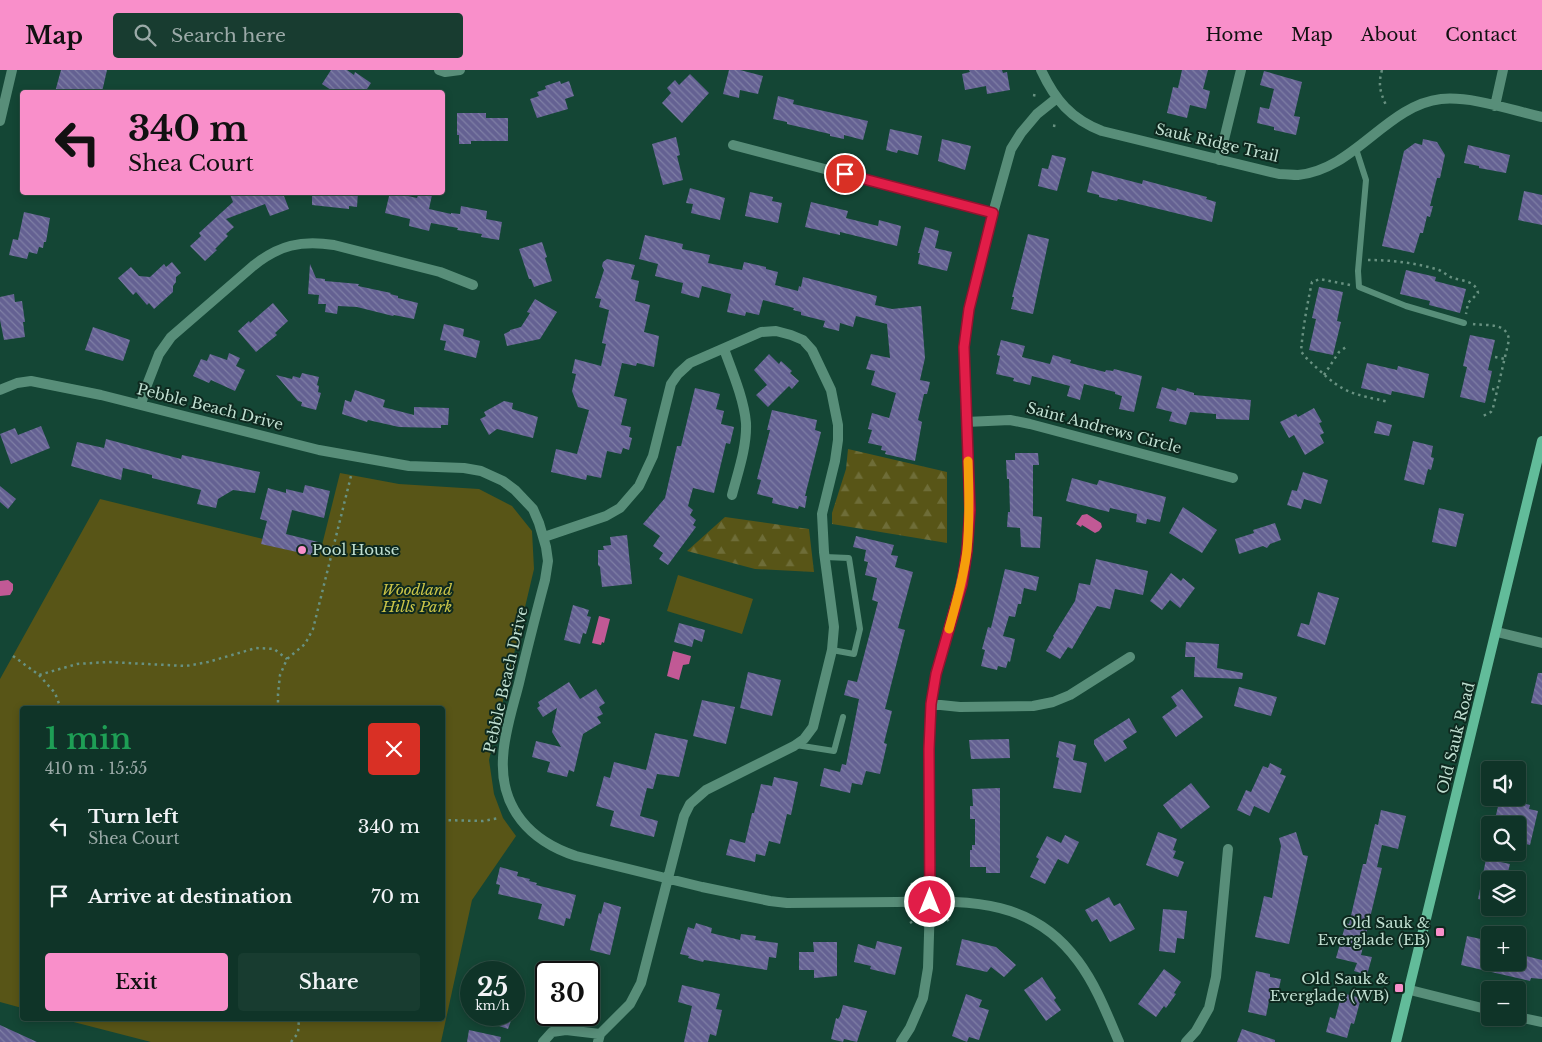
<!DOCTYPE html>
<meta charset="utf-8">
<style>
body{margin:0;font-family:"Libre Baskerville",serif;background:#183c30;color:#f1f3f6;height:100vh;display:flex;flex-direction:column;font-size:19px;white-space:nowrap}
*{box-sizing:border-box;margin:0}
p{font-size:16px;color:#9baaa8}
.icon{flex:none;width:28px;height:28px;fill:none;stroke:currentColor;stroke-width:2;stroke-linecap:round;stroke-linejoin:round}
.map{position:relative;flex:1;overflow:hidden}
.panel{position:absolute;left:20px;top:636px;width:425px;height:315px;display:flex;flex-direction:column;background:#0f3428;border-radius:5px;box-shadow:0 2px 8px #0003,0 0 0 1px #2f4f45}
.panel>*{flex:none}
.hud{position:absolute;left:20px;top:20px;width:425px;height:105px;border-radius:5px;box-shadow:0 2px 8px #0003,0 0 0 1px #2f4f45;background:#f98fca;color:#111;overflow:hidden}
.buttons{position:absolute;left:1481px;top:691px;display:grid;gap:10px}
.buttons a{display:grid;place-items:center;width:45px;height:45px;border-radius:5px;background:#0f3428;box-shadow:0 2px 8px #0003,0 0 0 1px #2f4f45;font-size:25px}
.speed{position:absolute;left:460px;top:891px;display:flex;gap:10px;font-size:25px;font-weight:700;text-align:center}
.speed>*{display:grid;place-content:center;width:65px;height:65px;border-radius:50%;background:#0f3428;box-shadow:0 2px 8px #0003,0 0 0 1px #2f4f45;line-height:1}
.speed small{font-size:12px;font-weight:400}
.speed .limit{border:2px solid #111;border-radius:8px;background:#fff;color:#111}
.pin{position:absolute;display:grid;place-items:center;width:42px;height:42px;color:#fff;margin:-21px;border:2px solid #fff;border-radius:50%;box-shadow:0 1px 5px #0007}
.me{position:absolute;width:55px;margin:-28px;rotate:0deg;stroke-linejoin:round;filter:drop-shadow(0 0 4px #0008)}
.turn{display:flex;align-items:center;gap:18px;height:105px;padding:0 25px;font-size:22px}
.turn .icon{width:65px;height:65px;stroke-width:2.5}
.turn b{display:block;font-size:35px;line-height:42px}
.round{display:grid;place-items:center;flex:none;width:52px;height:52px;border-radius:5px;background:#183c30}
.overview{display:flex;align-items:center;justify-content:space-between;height:85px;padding:0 25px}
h1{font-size:30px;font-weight:600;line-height:38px;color:#1e9e55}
.cta{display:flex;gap:10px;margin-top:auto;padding:10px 25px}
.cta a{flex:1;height:58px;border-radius:5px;background:#f98fca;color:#111;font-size:20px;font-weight:600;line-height:58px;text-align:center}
.cta a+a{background:#183c30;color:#f1f3f6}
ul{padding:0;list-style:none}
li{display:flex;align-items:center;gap:15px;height:70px;padding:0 25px}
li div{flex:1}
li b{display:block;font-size:19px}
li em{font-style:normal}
header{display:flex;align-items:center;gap:30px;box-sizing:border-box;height:70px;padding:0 25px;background:#f98fca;color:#111}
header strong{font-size:24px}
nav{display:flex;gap:28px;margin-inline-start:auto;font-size:18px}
.search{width:350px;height:45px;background:#183c30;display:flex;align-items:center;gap:12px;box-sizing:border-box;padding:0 18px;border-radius:5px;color:#9baaa8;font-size:19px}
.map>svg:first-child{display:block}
.forest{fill:url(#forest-firs)}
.park{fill:#585517}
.water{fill:#c15995}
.building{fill:url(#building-back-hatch)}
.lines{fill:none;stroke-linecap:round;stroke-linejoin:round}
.path{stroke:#689181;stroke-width:2.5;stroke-dasharray:2.5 4;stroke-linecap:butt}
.lane{stroke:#588e79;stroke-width:6}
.street{stroke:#588e79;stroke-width:10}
.secondary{stroke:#62bc9a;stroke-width:10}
.route-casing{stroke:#92132f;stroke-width:12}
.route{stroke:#e11d48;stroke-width:9}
.slow{stroke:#f59e0b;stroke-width:9}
.poi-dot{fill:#f98fca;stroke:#0e291f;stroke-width:2}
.labels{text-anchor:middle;stroke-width:4;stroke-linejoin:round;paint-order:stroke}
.street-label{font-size:15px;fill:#c0dfd1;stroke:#0e291f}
.poi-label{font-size:15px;fill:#c0dfd1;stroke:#0e291f;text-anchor:end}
.park-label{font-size:15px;font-style:italic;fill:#cac448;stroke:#0e291f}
</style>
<header>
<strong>Map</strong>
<div class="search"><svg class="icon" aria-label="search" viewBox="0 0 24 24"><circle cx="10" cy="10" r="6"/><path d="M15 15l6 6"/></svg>Search here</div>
<nav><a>Home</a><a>Map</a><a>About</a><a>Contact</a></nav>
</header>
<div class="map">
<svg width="1542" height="972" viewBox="0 0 1542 972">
<defs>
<pattern id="forest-firs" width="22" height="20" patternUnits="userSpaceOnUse" patternTransform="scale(1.25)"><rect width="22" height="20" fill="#585517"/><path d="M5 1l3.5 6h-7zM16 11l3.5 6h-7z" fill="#6e6d38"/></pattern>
<pattern id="building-back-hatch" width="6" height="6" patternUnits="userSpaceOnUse" patternTransform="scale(1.25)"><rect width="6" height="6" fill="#646192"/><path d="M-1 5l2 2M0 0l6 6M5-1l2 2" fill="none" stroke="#7f7fa5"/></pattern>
</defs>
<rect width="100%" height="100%" fill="#144635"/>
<!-- forest -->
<path class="forest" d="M848 379 947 402V473L832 454V443L846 399Z
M725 447 809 459 814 502 755 499 687 481Z"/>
<!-- park -->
<path class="park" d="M340 403 399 414 479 419 512 436 532 461 534 499 489 690 494 724 503 748 516 766 472 830 441 972H151L62 949H442V639H22V938L0 932V609L100 429 320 483Z
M678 505 753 529 742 564 667 541Z"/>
<!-- water -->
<path class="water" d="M1087 444 1101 453 1102 457 1099 461 1095 463 1082 455 1081 457 1076 454 1082 445Z
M8 510 13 514V520L10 525 0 526V511Z
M599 546 610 549 604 573 602 572 601 575 592 573Z
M673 581 691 586 689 594 683 595 679 610 667 606Z"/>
<!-- building -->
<path class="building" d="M61 0H107L102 22H55Z
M331 0H347L354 5 355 2 371 13 365 22H334L322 14Z
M729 0H740L763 6 758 24 740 20 739 28 723 24Z
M969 0H1002L1003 3 1007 2 1010 20 987 24 986 16 965 20 962 4 970 2Z
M1182 0H1208L1203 19 1210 21 1206 39 1190 35 1187 48 1167 43 1173 17 1178 18Z
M1264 1 1302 12 1294 46 1300 47 1296 65 1274 60V57L1257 53 1260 37 1269 39 1274 19 1260 15Z
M690 4 709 23 682 53 662 33 671 23 667 18 675 10 679 15Z
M560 11 561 14 569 11 574 26 565 29 568 39 537 48 530 29 539 26 537 22 546 19 545 16Z
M778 26 794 30 793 34 868 51 863 70 844 65V69L830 66V64L787 54V52L773 49Z
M457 43H486V48H508V71H471V74H459V65H457Z
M890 59 922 66 918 85 898 80 897 83 886 80Z
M676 67 680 85 677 86 683 110 663 115 652 74Z
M942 69 971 76 965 100 938 91Z
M1423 69 1437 72 1445 85 1440 108H1437L1430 136H1433L1430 147 1427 146 1423 163H1420L1414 183 1382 176 1404 81 1415 73 1422 75Z
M1468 75 1510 85 1506 103 1479 98V96L1464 93Z
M1052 85 1066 88 1057 121 1038 116 1042 98 1048 99Z
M1092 101 1142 114 1143 110 1207 127 1206 129 1216 132 1212 152 1118 129 1117 131 1099 127V125L1087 122Z
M690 118 725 128 720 150 691 143 693 134 686 133Z
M1524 121 1542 125V155L1518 150Z
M229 122 292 123 284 126 289 139 270 146 265 134 226 149 234 157 226 164 228 166 215 179 217 180 205 191 190 176 201 166 199 163 233 132Z
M312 122H358L357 137 349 136V139L312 135Z
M390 122 417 128 419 122 432 125 429 139 451 144V143L460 144 461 136 487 141 486 149 502 152 499 170 481 167 482 164 457 160 458 158 431 153 429 161 409 156 410 149 385 143Z
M750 122 773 127 772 131 782 133 778 153 745 146Z
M811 132 848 141 846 148 878 156 879 150 901 156 897 176 840 162V165L805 157Z
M24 142 50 148 46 172H44L43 178 39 177 37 184 29 182 27 189 9 185 13 169 18 170Z
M925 157 939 161 935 178 952 182 947 201 918 194 920 183H918Z
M1028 164 1049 169 1033 244 1011 239 1014 227H1012Z
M645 165 683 174 682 179 710 185 708 193 742 200 744 192 766 197V199L778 202 775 215 798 221 799 216 801 217 803 207 877 226 875 235 892 239 921 236 925 288 920 310 930 312 927 324H924L918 350 922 352 915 391 885 384 886 381 881 380 882 376 868 373 872 360 868 359 872 343 889 348 896 323 871 315 875 301 866 299 871 284 890 288 887 254 856 246 853 257 840 253 839 261 823 257 825 251 801 245V242L793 240 794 238 763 230 759 245 746 242 745 246 727 242 731 224 702 216 699 228 681 223 683 213 655 206 658 194 639 189Z
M542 172 547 187 545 188 552 211 534 217 531 209H529L519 179Z
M607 189 635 195 631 209 639 211 635 231 650 235 644 262 659 266 654 297 637 293 636 296 622 293 614 326 627 329 621 355 631 357 629 367 632 368 629 380 623 378 621 384 607 381 601 408 587 405 586 410 551 402 556 379 577 384 589 340 578 337 572 321 576 304 572 303 575 289 601 296 606 274 602 273 609 240 599 237 601 229 595 228 604 200 602 196 603 192Z
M172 192 181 203 176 207V212L173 216V222L154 239 149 233 147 235 136 222 133 225 118 208 131 197 139 206 150 207 164 194 166 197Z
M310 194 316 208 325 209V211L359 214 358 216 391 223 390 224 398 226V228L418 233 414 249 394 245 393 246 357 237 338 236 337 244 325 242 326 234H318L319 225 308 224Z
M1406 200 1436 207 1435 211 1466 219 1460 243 1429 235 1430 231 1400 224Z
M1319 217 1343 222 1337 251 1341 252 1333 285 1309 280 1316 249 1312 248Z
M14 224 15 232 22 231 25 252H23L25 267 4 270 0 250V227Z
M535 229 557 242 540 269 507 276 504 264 510 261V260L521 257 530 243 527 242Z
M273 233 288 251 275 263 277 265 256 282 238 261 249 251 250 253Z
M444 254 464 259 463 266 480 271 476 288 444 280 446 271 440 270Z
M93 257 130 270 123 291 85 280Z
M1470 265 1495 270 1488 300 1492 301 1485 333 1460 327 1467 297 1463 296Z
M1001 270 1025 276 1022 287 1050 294 1053 285 1071 290 1070 293 1105 302 1106 300 1113 301 1114 299 1142 306 1134 342 1119 339 1122 326 1115 324V322L1084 314 1080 330 1067 326 1070 316 1032 306 1030 315 1013 311 1014 308 996 304 1000 286 997 285Z
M229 283 240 288 236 296 245 300 235 321 211 310 209 313 193 306 201 289 207 291 210 284 227 290Z
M769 284 779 294 781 291 792 301 790 303 799 311 792 319 789 316 768 337 756 325 767 315 754 300Z
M1367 293 1397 300 1398 296 1429 304 1424 328 1392 321 1391 325 1361 318Z
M302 303 319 307 317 315 319 316 318 322 321 323 316 340 301 336 302 332 298 331 276 305 292 309 293 306 300 308Z
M1162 317 1176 321 1177 318 1194 323V325L1251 330 1249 350 1216 349V344L1190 342 1186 355 1169 351 1172 342 1156 338Z
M695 318 720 324 716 339 724 341 721 354 734 357 730 374 726 373 714 423 693 418 688 436 693 440 690 445 696 450 693 455 696 457 668 495 659 489 663 483 653 476 660 466 643 454 665 428 677 376H681Z
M355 320 385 330 383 337 414 345V337L449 338 448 355H441V358L399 357 368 350 367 352 342 344 345 330 351 332Z
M504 331 513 333 512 339 538 347 533 368 497 359 489 365 480 349 486 346 484 342Z
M1314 338 1322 352 1319 353 1324 363 1320 365 1324 373 1305 385 1294 365 1289 368 1280 352 1296 344 1298 347Z
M772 340 817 350 815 360 821 362 805 426H807L805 438 799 436 798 439 772 433 773 428 757 424 761 410 757 409 770 360H767Z
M1377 351 1392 355 1389 366 1374 363Z
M41 356 50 378 11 394 0 364 15 358 18 365Z
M106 369 181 389 182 385 260 402 255 423 233 420 218 429 216 438 197 434 201 420 152 408V405L123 398 121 410 71 396 77 372 104 378Z
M1413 371 1433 376 1431 387 1434 388 1431 400 1428 399 1424 415 1404 410Z
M1015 383H1038L1039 395H1033V446L1042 447 1040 478 1021 477 1020 458 1007 457 1008 442H1010L1009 409H1007L1006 390H1015Z
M1303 402 1328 410 1321 434 1304 429 1301 439 1287 435 1292 420 1297 421Z
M1072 408 1097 415 1099 410 1166 427 1160 452 1147 449 1146 454 1136 452 1137 444 1110 438 1109 442 1066 431Z
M305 415 330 421 324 448 292 440 286 464 318 472 315 486 261 474 267 451 260 449 268 418 286 423V419L303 423Z
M0 416 16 429 8 439 0 432Z
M1183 437 1217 460 1202 483 1169 463Z
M1439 438 1464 444 1456 477 1432 472Z
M1275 453 1281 470 1270 474 1267 478 1263 476 1239 484 1235 469 1254 463 1253 460Z
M627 465 632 514 602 517 600 497 598 495V480H604L603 476 611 475 610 467Z
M856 466 894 475 891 485 898 486 895 497 913 502 898 558 905 560 885 639 892 641 884 673 887 674 880 704 866 701 862 715 852 713 850 723 820 716 824 698 840 702 842 694 846 695 859 629 844 625 848 610 857 612 878 532 872 530 877 508 865 505 868 492 864 491 866 480 853 477Z
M1096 489 1148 501 1143 525 1115 519 1110 539 1097 536 1072 579 1068 577 1060 589 1046 581 1054 567 1053 566 1075 531 1079 513 1090 515Z
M1005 499 1039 507 1036 521 1024 518 1021 534H1018L1015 547 1009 546 1003 566 1015 569 1010 592 1008 591 1006 598 998 596 997 600 981 596 985 580 982 579 988 557 991 558Z
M1171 503 1181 511 1183 508 1195 518 1180 538 1170 530 1162 540 1150 531Z
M1318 522 1339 528 1325 575 1297 566 1301 553 1309 555Z
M573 535 589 540 587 546 591 547 586 564 583 563 580 574 564 570Z
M679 553 705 560 702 572 694 569 692 577 674 572Z
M1186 572 1219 574 1217 598 1243 603 1242 609 1194 607 1195 587H1185Z
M748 602 781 610 772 646 740 638Z
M1538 603H1542V635L1531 633Z
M569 612 580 629 596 619 605 633 599 637 603 644 597 647 601 653 583 664 574 702 569 700 567 707 547 702 550 692 532 687 536 671 561 677 552 662 557 638 543 647 537 638 540 636 538 632Z
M1239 617 1277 627 1271 646 1234 636Z
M1182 619 1203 647 1176 667 1162 647 1177 636 1171 627Z
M702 630 735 637 726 674 693 666Z
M1129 648 1137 662 1123 671 1127 678 1105 692 1094 674V670Z
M655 663 688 670 679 707 657 704 653 719 647 718 640 746 658 751 654 767 610 756 614 741 596 736 604 706 610 708 614 692 646 700Z
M1009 669 1010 688 971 689 969 670Z
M1059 671 1076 675 1073 690 1087 693 1081 723 1053 718 1059 688 1056 687Z
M1270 693 1282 699 1280 704 1286 706 1269 743 1254 736 1250 746 1237 740 1246 720 1251 722 1263 696 1268 698Z
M774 707 798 712 791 745 787 744 780 774 769 771 765 786 756 784 755 792 726 785 730 769 745 773 752 743H754L761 714 772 716Z
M1191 713 1210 737 1181 759 1163 735Z
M1000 718V803H986V797H970V780H972V775H975V749H970V736H973L972 719Z
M1500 728 1530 735 1529 739 1538 741 1530 775 1518 772V755H1506L1508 748 1496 745Z
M1381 740 1406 746 1398 779 1382 775 1377 797 1382 798 1361 885 1372 887 1367 905 1354 901 1357 893 1336 888 1346 853 1349 854 1363 794H1366L1375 754 1378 755Z
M1158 762 1177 769 1173 780 1176 781 1173 788 1184 792 1178 807 1146 795Z
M1296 762 1303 785 1308 786 1289 874 1255 867 1264 826 1272 828 1281 776 1279 768Z
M1065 765 1079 772 1068 794 1058 789 1045 814 1030 807 1039 789 1036 787 1047 766 1061 773Z
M1486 789 1510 794 1506 810H1490V832L1478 829Z
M500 797 518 802 517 806 530 809 529 811 537 813 536 815 576 825 570 849 566 848 564 856 538 849 542 834 498 824 500 815 496 814Z
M1109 827 1114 836 1120 833 1135 859 1110 872 1097 849 1092 852 1085 840Z
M604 832 621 837 610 885 590 880 599 843 601 844Z
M1163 839 1187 841 1184 869 1177 868 1175 883 1159 881Z
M696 853 712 858 711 863 740 870 741 864 756 866 755 870 778 873 776 888 769 887 767 900 704 890 703 892 688 888 689 886 680 884 688 857 694 859Z
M1467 866 1490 871V892H1518V884L1542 890V909L1531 908 1530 911 1461 895Z
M962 869 996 877 1016 895 1004 907 991 897 987 902 956 895Z
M877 871 902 877 895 905 870 899 871 896 854 892 858 874 875 879Z
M813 872H837V906L814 908V900H799V882H814Z
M1164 899 1181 912 1174 923 1176 924 1166 938 1164 936 1156 947 1138 934Z
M1256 901 1270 904V907L1281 909 1276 932 1269 931 1266 946 1248 942Z
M1042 907 1056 928 1054 930 1061 940 1046 951 1024 920Z
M682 915 720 924 716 939 722 940 716 966 710 964 708 972H684L692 936 678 932Z
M1342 923 1361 928 1354 954 1351 953 1347 968 1326 962 1330 947 1335 949Z
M966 924 982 930 979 937 989 940 979 970 969 967 967 972 952 966Z
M843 935 867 941 857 972 844 969 843 972 831 969 836 948 838 949 840 946Z
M500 945H513L508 959 496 955Z
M0 955 37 972H0Z
M1242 959 1275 970V972H1237Z
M469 960 501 967 500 972H467Z"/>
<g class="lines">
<!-- path -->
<path class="path" d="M1382 0C1378 14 1380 22 1386 35
M1033 25 1039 26
M1054 57 1055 51
M1368 190C1392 190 1417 193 1439 200 1444 202 1447 206 1453 208 1462 211 1476 211 1478 223L1468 233 1466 244
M1350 215 1320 209 1312 212C1307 235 1303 258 1301 281 1305 288 1312 293 1318 299 1344 324 1354 324 1389 332
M1473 254C1487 256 1507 252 1509 270L1493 338 1491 342 1483 346
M1495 287 1505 289
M1324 305 1339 282 1346 277
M1492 319 1498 320
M13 586 39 605 77 594 108 592 186 596 208 592 256 578 274 579 287 589
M39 605 55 623 61 639
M278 639V624L280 605 287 589 305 574 313 559 351 406
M442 750 483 751 499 748
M911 813 914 817
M945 814 950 811
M947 849 950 853
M910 853 915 850
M291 972 298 963 299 949"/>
<!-- lane -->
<path class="lane" d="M1356 79 1366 110 1358 201 1359 217 1406 236 1464 253
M825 487 849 488 860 559 854 584 832 580
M796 675 834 681 843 647"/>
<!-- street -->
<path class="street" d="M439 0 445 2 460 0
M1041 0C1055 30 1071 49 1102 61L1279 104C1285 104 1292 105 1298 105 1354 100 1387 35 1441 29 1472 26 1511 40 1542 47
M1495 36 1503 0
M0 51 12 0
M733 75 993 143
M1219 90 1241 0
M724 279C732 301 744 329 746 353 747 377 738 402 732 425
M0 320 17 313 31 311 101 325 319 380 409 396 464 398 481 401 503 411 515 420 533 439 539 453 546 477 548 491 545 510C536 544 527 579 519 613 513 637 504 663 503 688 500 738 530 771 576 786L702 817 770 831 787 833C823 833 860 832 897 832 967 831 1031 827 1078 891 1096 915 1107 944 1119 972
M141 335 145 320 159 284 171 267 253 196C279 175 301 170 334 175L440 202 473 215
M966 352 1010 350 1030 354 1233 408
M544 467 606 446 620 438 639 416 653 386 671 314 678 304 690 293 761 262 776 261 791 265 803 270 812 280 831 320 838 355V370L835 391 822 444 824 482 834 557 832 580 813 657 804 669 794 676 706 720 690 734 684 746 641 913 630 934 600 964 598 972
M1497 562 1542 573
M931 634 960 637 1033 636 1053 632 1070 625 1130 587
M1410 920 1490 940
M1518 947 1542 952
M543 972 552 962 566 960 600 964
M901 972 910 958 923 928 928 898 930 832 929 679 931 634 936 604 961 514 967 481 970 440 964 277 969 239 993 143 1011 79 1021 63 1037 44 1057 28
M1186 972 1196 961 1209 938 1216 907 1228 779"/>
<!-- secondary -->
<path class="secondary" d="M1396 972 1542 371"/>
</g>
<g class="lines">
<!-- route casing -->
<g class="route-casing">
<path id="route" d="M845 104 993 143 969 239 964 277 970 440 967 481 962 514 936 604 931 634 929 679 930 832"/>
</g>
<!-- route -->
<use href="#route" class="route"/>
<!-- slow -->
<path class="slow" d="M949 559C956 533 964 507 967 480 970 450 969 421 968 391"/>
</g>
<!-- markers -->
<g class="poi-dot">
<circle cx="302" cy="480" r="5"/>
<rect x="1435" y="857" width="10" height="10" rx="2.5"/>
<rect x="1394" y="913" width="10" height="10" rx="2.5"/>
</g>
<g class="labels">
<!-- street labels -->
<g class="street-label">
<text transform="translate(1217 73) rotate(13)" y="5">Sauk Ridge Trail</text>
<text transform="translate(210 337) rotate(14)" y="5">Pebble Beach Drive</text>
<text transform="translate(1104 358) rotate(15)" y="5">Saint Andrews Circle</text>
<text transform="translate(506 610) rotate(-77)" y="5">Pebble Beach Drive</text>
<text transform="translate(1456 668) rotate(-76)" y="5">Old Sauk Road</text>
</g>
<!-- poi labels -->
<g class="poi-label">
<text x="312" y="485" text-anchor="start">Pool House</text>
<text x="1430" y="858">Old Sauk &amp;<tspan x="1430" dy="17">Everglade (EB)</tspan></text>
<text x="1389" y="914">Old Sauk &amp;<tspan x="1389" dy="17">Everglade (WB)</tspan></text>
</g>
<!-- park labels -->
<g class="park-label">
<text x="417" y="525">Woodland<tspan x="417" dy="17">Hills Park</tspan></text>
</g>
</g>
</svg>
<div class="buttons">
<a><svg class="icon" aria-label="sound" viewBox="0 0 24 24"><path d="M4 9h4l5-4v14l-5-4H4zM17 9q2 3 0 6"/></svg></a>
<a><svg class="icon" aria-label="search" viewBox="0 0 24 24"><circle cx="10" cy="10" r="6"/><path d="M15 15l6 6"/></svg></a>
<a><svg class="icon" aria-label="layers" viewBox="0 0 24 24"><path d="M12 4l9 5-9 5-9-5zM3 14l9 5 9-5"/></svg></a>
<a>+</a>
<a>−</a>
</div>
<div class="speed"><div>25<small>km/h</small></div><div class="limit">30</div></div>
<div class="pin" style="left:845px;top:104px;background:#d93025"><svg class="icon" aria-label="arrive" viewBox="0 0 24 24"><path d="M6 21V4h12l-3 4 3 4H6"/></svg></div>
<svg class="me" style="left:930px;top:832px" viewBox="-20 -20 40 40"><circle r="17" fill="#e11d48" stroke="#fff" stroke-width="3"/><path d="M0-11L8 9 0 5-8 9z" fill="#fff"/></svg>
<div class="hud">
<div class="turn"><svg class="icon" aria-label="left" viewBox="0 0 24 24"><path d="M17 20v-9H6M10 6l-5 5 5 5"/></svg><div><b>340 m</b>Shea Court</div></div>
</div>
<section class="panel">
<div class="overview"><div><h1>1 min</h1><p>410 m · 15:55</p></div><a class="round" style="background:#d93025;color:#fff"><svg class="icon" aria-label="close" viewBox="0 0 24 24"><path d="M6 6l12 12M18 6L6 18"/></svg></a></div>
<ul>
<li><svg class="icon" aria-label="left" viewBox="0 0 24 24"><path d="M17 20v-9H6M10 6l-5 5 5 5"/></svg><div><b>Turn left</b><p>Shea Court</p></div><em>340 m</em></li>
<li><svg class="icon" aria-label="arrive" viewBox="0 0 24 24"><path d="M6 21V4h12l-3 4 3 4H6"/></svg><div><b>Arrive at destination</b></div><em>70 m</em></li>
</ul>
<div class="cta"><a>Exit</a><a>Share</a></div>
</section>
</div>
